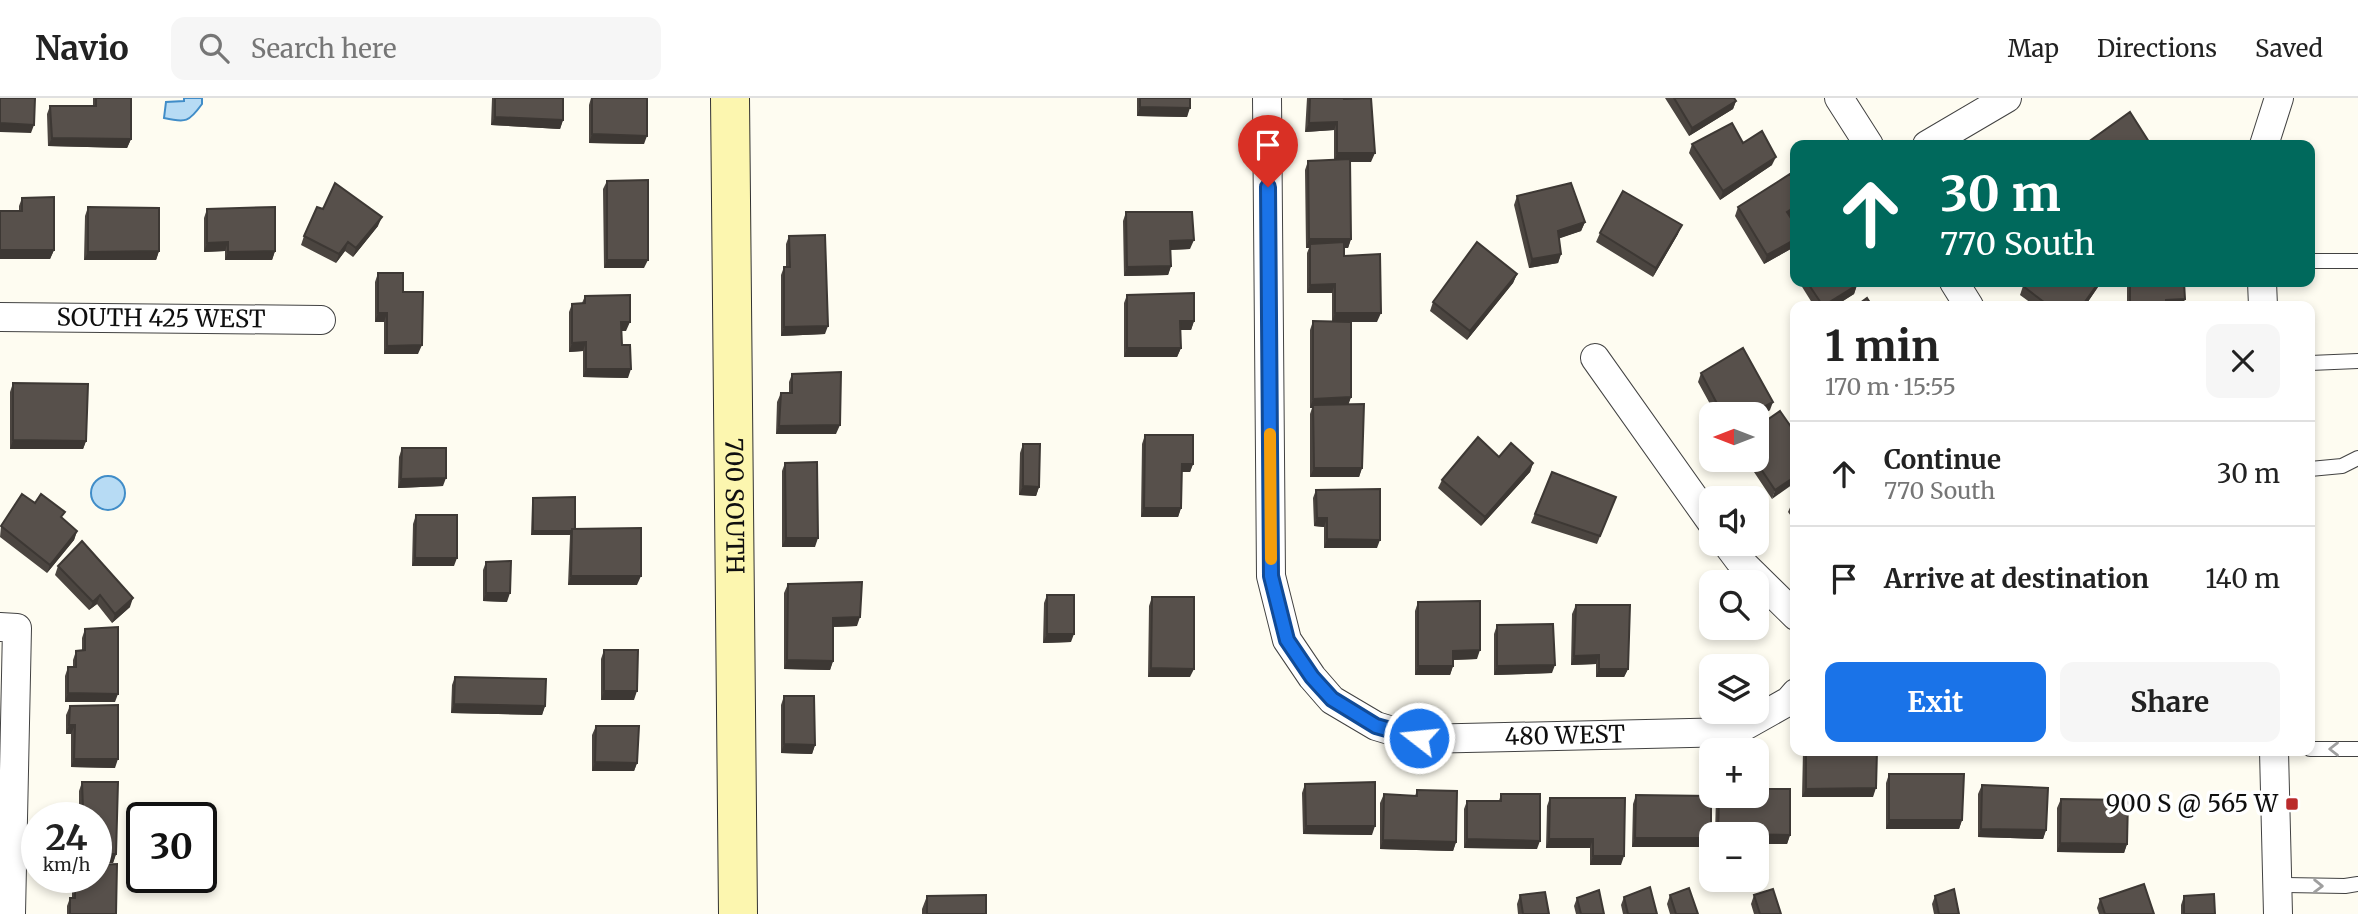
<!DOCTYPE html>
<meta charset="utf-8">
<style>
body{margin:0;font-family:Merriweather,serif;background:#f6f6f6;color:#222;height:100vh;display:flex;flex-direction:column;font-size:26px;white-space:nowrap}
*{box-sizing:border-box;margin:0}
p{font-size:23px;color:#767676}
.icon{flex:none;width:38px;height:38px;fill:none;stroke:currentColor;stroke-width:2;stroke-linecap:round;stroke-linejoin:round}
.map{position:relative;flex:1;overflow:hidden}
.sheet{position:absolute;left:1790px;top:203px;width:525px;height:455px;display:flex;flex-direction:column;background:#fff;border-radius:14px;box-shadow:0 4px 10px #0003}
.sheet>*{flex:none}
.top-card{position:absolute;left:1790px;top:42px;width:525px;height:147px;border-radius:14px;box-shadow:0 4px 10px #0003;background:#00695c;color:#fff;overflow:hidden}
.needle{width:46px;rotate:270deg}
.controls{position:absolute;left:1699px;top:304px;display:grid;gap:14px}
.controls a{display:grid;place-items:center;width:70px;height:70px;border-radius:14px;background:#fff;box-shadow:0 4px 10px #0003;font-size:35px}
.speed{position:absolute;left:21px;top:704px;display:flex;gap:14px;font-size:35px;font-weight:700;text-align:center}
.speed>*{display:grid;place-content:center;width:91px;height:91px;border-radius:50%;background:#fff;box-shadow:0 4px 10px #0003;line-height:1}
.speed small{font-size:18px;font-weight:400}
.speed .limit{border:4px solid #111;border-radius:10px;background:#fff;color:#111}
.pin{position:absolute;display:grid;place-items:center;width:60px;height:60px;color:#fff;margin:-72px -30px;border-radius:50% 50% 50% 0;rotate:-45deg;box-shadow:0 0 7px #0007}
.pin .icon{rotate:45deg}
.me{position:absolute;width:77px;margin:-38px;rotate:286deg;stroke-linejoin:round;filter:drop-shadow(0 0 5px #0008)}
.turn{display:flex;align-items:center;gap:24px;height:147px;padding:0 35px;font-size:32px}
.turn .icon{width:91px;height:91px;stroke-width:2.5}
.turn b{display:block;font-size:49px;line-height:60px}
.round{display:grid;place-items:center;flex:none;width:74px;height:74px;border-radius:14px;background:#f6f6f6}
.head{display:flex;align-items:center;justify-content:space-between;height:119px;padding:0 35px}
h1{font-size:42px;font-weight:700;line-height:52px}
.cta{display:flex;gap:14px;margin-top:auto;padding:14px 35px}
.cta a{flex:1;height:80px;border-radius:14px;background:#1a73e8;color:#fff;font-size:28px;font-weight:700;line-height:80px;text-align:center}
.cta a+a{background:#f6f6f6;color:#222}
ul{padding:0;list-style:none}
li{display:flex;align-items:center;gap:21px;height:105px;padding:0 35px;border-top:2px solid #e0e0e0}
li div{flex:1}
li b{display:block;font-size:26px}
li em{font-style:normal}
header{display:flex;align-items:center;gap:42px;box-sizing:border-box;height:98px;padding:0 35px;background:#fff;border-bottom:2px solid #e0e0e0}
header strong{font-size:33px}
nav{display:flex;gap:38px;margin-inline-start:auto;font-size:24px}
.search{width:490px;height:63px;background:#f6f6f6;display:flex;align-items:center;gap:18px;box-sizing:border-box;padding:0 24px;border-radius:14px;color:#767676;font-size:26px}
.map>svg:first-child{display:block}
.water{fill:#b7dbf4;stroke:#418dc8;stroke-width:2}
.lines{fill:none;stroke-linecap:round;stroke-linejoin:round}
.lane-casing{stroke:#424242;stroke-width:16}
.street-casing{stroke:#424242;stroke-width:30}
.secondary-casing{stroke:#313131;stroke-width:40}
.lane{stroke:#fff;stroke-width:14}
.street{stroke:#fff;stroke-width:28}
.secondary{stroke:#fcf6af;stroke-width:38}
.wall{fill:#4b4540}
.shaded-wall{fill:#3d3834}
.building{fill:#57504b;stroke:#3d3834;stroke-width:2}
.oneway{stroke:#9f9f9f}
.route-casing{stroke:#114b97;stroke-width:18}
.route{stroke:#1a73e8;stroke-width:12}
.slow{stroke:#f59e0b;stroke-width:12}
.poi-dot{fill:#ba2b2c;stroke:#fff;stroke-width:2.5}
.labels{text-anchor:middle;stroke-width:7;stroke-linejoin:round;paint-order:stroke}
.street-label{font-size:24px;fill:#0f0f0f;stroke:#fff}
.poi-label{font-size:24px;fill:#0f0f0f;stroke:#fff;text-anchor:end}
</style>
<header>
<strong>Navio</strong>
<div class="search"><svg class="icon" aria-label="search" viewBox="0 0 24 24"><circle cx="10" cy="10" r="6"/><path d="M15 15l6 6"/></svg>Search here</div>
<nav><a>Map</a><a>Directions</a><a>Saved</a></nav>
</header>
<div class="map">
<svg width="2358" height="816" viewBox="0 0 2358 816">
<rect width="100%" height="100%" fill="#fefcf1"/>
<!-- water -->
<path class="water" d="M184 0H202V6C189 24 186 25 164 20L166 4 184 3Z
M91 395a17 17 0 1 1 34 0a17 17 0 1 1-34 0Z"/>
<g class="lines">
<!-- lane casing -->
<g class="lane-casing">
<path id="lane" d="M2310 163H2358
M2310 265 2358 263
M2310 371 2342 368 2358 360
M2310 651H2358
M2278 787 2345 788 2358 786"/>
</g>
<!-- street casing -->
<g class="street-casing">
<g id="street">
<path id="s1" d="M1267 0 1271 478 1287 542 1312 579 1332 602 1376 628 1419 641 1734 634 1789 603 1796 595"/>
<path d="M1839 0 1869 47"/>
<path d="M1927 47 2007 0"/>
<path d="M2264 47 2279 0"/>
<path d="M1954 184 1969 208"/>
<path d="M2262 184 2263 208"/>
<path id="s2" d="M0 219 321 222"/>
<path d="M1595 260 1712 425"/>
<path d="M1727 446 1739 462 1796 518"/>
<path d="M0 529 17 530 11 816"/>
<path d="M2274 653 2278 816"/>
</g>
</g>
<!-- secondary casing -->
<g class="secondary-casing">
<g id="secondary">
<path id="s3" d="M730 0 738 816"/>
</g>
</g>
<!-- lane -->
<use href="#lane" class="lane"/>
<!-- street -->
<use href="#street" class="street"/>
<!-- secondary -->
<use href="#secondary" class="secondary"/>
</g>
<!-- wall -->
<path class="wall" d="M93 0H131V41L127 50 48 48 47 16 50 8H93Z
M492 0H563V22L560 31 491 27Z
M591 0H647L644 46 589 45V7Z
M1137 0H1190L1187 19 1137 18Z
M1307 0H1344L1371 64H1350L1351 141 1348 150H1344V158L1377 224H1351V299L1348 306 1362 370 1359 379H1310V316L1312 310H1310V232L1313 223H1332V195H1307V155L1309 150H1306L1305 72 1308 63 1334 62V32L1305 34Z
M1665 0H1734L1736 3 1733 11 1689 38Z
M1743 45 1772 67 1720 102 1689 55 1692 46Z
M607 83 644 170H604L603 91Z
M1517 98 1585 124 1581 133 1559 140 1561 156 1558 165 1529 170 1514 107Z
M22 100 54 152 50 161H0L19 113V108Z
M88 109 159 153 156 162H84L85 118Z
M1738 109 1796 114 1790 118 1796 128V148L1764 166 1735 118Z
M207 111 275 153 272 162H225V153L204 154V120Z
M323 111 378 128 353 159 345 153 336 165 301 147 304 138Z
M1126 114 1190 151 1170 152 1171 168 1168 177 1124 178 1123 123Z
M1600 135 1678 136 1653 179 1596 144Z
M789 138 825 236 781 238V177L784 169H786V146Z
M1796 159V179L1790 170 1793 161Z
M378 175 403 194 418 256H384V224H375V184Z
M1517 176 1513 185 1467 242 1430 213 1433 204Z
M1799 184H1855L1857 187 1854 196 1835 208H1814Z
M2127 184H2184L2185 201 2182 208H2127Z
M2023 188 2098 189 2085 208H2035L2020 197Z
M1127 197 1194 223 1191 232H1180L1181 250 1177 259H1124V205Z
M585 198 626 233H622V247L628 280 583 279V253L569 254V214L572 206 582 205Z
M1701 275 1770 312 1757 320V317H1716L1698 284Z
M792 276 836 336H776L777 304 781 295H789V284Z
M13 285 86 343 83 351H10V294Z
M1796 336 1772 401 1746 362H1757Z
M1145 337 1193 366 1190 374H1182L1181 410 1178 419H1141L1142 346Z
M1023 346 1039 389 1036 398 1019 397 1020 355Z
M402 350 443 388 398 390 399 359Z
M1499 359 1533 365 1530 374 1481 428 1438 390 1442 382Z
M785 365 815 449H782V373Z
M1552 374 1616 399 1597 446 1531 425Z
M1316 392 1377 450H1324V429L1314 428 1313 400Z
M533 400 575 431 637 487H568L570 437H531L532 405Z
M1796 402V425L1788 414 1792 405Z
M35 405 62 420 77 433 74 442 47 475 0 439 1 428Z
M416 417 454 468H412L413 426Z
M1795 433H1796V447L1792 442Z
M486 464 507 504 483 503V472Z
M58 468 130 509 112 525 97 506 89 512 55 477Z
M788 486 857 528 833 529V563L830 572 784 571V495Z
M1047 497 1071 544 1043 545 1044 505Z
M1152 499 1190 579H1148L1149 508Z
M1418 504 1477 561 1453 562V568L1450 577H1415V513Z
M1576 507 1628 571 1624 579H1596V566L1571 567 1572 516Z
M1497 527 1552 575 1494 577V536Z
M85 531 115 604H65V578L68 569H73V562L76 553 82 552V540Z
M604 552 634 602H601V561Z
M455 579 545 608 542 617 451 615 452 587Z
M784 598 815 647 812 656 781 655V607Z
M70 608 115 670 71 669V636H66V617Z
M596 628 637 665 634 673H592V637Z
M1803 653H1877L1873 699H1802Z
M1889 676 1962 722 1959 731H1886V685Z
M82 684 116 756 113 765H96V719H73L76 710H79V693Z
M1305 686 1372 737 1303 736 1302 695Z
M1982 687 2046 732 2043 741 1978 739V696Z
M1417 692 1456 744 1453 753 1380 751V705L1384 696 1415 698Z
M1501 696 1537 751 1464 750V711L1467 703H1499Z
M1636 697 1708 749H1632L1633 706Z
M1716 698H1757L1790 737 1787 746H1757V737H1715Z
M1550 700 1621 767H1590V750H1546L1547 708Z
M2061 701 2127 746 2124 755 2057 754V710Z
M75 779H96L116 816H67V808L70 800H72V789Z
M1520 797 1549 816H1518L1517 806Z
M1670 797 1698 816H1670L1667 806Z
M1754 797 1781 816H1754L1751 806Z
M927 798 986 816H922V811Z
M1935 798 1959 816H1934L1932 806Z
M2184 798 2215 816H2181V807Z
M1624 799 1657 816H1623L1621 807Z
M1577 800 1604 816H1576L1574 808Z
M2100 801 2154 816H2099L2097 810Z"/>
<!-- shaded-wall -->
<path class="shaded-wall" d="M1736 3 1733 11 1689 38 1692 30Z
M1140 9 1190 10 1187 19 1137 18Z
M495 19 563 22 560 31 491 27Z
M1337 24 1334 32 1305 34 1309 25Z
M0 25 34 27 31 35 0 34Z
M592 36 647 38 644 46 589 45Z
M52 40 131 41 127 50 48 48Z
M1337 55H1375L1371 64H1334Z
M1776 59 1772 67 1720 102 1723 93Z
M1796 108V114L1784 123 1787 114Z
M382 119 378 128 353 159 356 150Z
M1585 124 1581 133 1555 142 1558 133Z
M1682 127 1678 136 1653 179 1656 170Z
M1309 141H1351L1348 150H1310V146L1309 150H1306Z
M1796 141V148L1764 166 1767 157Z
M1194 142 1190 151 1167 152 1170 143Z
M228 144 225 153 204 154 207 145Z
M348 144 345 153 336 165 339 156Z
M0 152H54L50 161H0Z
M159 153 156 162H84L88 154Z
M275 153 272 162H225L228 154Z
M1561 156 1558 165 1529 170 1532 161Z
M607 162H648L644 170H604Z
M1171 168 1168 177 1124 178 1127 169Z
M1517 176 1513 185 1467 242 1470 233Z
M2099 184H2100L2098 189 2085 208H2082Z
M1335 186 1332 195H1307L1310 187Z
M1857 187 1854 196 1835 208H1824Z
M2185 201 2182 208H2164L2166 202Z
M378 215H387L384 224H375Z
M1335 215H1381L1377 224H1332Z
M1180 223H1194L1191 232H1177Z
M621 224H630L626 233H618Z
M828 228 825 236 781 238 784 229Z
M586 244 583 253 569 254 572 245Z
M422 247 418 256H384L387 248Z
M1127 250H1181L1177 259H1124Z
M586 271H631L628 280 583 279Z
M1351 299 1348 308 1313 307 1312 310H1310L1313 301Z
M1773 304 1770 312 1757 320V317H1749Z
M840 327 836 336H776L779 328Z
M13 342 86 343 83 351H10Z
M1533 365 1530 374 1481 428 1485 419Z
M1182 366H1193L1190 374H1179Z
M1314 370H1362L1359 379H1310Z
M1796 378V384L1772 401 1775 392Z
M446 380 443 388 398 390 401 381Z
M1023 388 1039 389 1036 398 1019 397Z
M1144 410H1181L1178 419H1141Z
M1317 420H1327L1324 429 1314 428Z
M77 433 74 442 47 475 50 467Z
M533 433H572L570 437H531Z
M786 440H818L815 449H782Z
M1327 441 1380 442 1377 450H1324Z
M415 460H457L454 468H412Z
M571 478H641L637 487H568Z
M486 495H510L507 504 483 503Z
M100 497 97 506 89 512 93 504Z
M133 500 130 509 112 525 115 516Z
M860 519 857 528 830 529 833 520Z
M1047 536H1074L1071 544 1043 545Z
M1480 552 1477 561 1450 562 1453 553Z
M1599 557 1596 566 1571 567 1574 558Z
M787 562 833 563 830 572 784 571Z
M1555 567 1552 575 1494 577 1497 568Z
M1418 568H1453L1450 577H1415Z
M1151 570 1194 571 1190 579H1148Z
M1599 571H1628L1624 579H1596Z
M604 593H637L634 602H601Z
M68 595 118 596 115 604H65Z
M454 606 545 608 542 617 451 615Z
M69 627H75L71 636H66Z
M784 646 815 647 812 656 781 655Z
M74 661H118L115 670 71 669Z
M595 664 637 665 634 673H592Z
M1876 690 1873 699H1802L1806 691Z
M1889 722H1962L1959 731H1886Z
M1306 728H1375L1372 737 1303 736Z
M1981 731 2046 732 2043 741 1978 739Z
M1757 737H1790L1787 746H1757Z
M1635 740H1711L1708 749H1632Z
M1467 741 1540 743 1537 751 1464 750Z
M1549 741H1593L1590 750H1546Z
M1383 742 1456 744 1453 753 1380 751Z
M2060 745 2127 746 2124 755 2057 754Z
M96 756H116L113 765H96Z
M1593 758H1624L1621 767H1590Z"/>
<!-- building -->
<path class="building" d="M0 0H35L34 27 0 25Z
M96 0H131V41L52 40 50 8H96Z
M495 0H563V22L495 19Z
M592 0H647V38L592 36Z
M1140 0H1190V10L1140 9Z
M1310 0H1344V1L1371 0 1375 55H1337V24L1309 25Z
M1674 0H1734L1736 3 1692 30Z
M2130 14 2151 47H2084Z
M1732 25 1743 45 1762 33 1776 59 1723 93 1692 46Z
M1350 61 1351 141H1309L1308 63Z
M1790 76 1796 86V108L1787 114 1796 128V141L1767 157 1738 109Z
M648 82V162H607V83Z
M335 85 382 119 356 150 348 144 339 156 304 138 317 109 323 111Z
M1571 85 1585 124 1558 133 1561 156 1532 161 1517 98Z
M1623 93 1682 127 1656 170 1600 135Z
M54 99V152H0V113H22V100Z
M88 109 159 110V153L88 154Z
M275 109V153L228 154V144L207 145V111Z
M1126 114H1192L1194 142 1170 143 1171 168 1127 169Z
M825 137 828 228 784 229V169H790L789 138Z
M1344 144V158L1380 156 1381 215H1335V186L1310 187V146Z
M1477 144 1517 176 1470 233 1433 204Z
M378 175H403V194H423L422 247 387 248V215H378Z
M1807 184H1855L1857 187 1823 208Z
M2026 184H2099L2082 208H2049L2023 188Z
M2130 184H2184L2185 201 2166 202V208H2130Z
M1194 195V223H1180L1181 250H1127V197Z
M630 197V224H621L622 247H630L631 271H586V244L572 245V206L585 205V198Z
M1867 200 1872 208H1856Z
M1313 223 1351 224V299L1313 301Z
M1743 250 1773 304 1749 317H1723L1701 275Z
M841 274 840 327 779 328 781 295H792V276Z
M13 285 88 286 86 343 13 342Z
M1364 306 1362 370H1314L1313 307Z
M1780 313 1796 336V378L1775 392 1755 362H1757V329Z
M1145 337H1193V366H1182L1181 410H1144Z
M1478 339 1499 359 1511 345 1533 365 1485 419 1442 382Z
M1023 346H1040L1039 389 1023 388Z
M402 350H446V380L401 381Z
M817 364 818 440H786L785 365Z
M1552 374 1616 399 1600 438 1535 416Z
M1380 391V442L1327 441V420H1317L1316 392Z
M22 396 35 405 41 396 65 414 61 419 77 433 50 467 1 428Z
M575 399V431H572V433H533V400Z
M1796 402V411L1792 405Z
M416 417H457V460H415Z
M641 430V478H571L572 431Z
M82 443 133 500 115 516 100 497 93 504 58 468Z
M511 463 510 495H486V464Z
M862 484 860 519 833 520V563L787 562 788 486Z
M1047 497H1074V536H1047Z
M1152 499H1194V571L1151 570Z
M1480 503V552L1453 553V568H1418V504Z
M1576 507H1630L1628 571H1599V557L1574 558Z
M1553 526 1555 567 1497 568V527Z
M118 529V596L68 595V569H76V553L85 552V531Z
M604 552H638L637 593H604Z
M455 579 546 581 545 608 454 606Z
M784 598H814L815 647 784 646Z
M118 607V661H74L75 627H69L70 608Z
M596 628H639L637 665 595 664Z
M1806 653H1877L1876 690 1806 691Z
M1889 676H1964L1962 722H1889Z
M82 684H118L116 756H96V719H76V710H83Z
M1375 684V728H1306L1305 686Z
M1982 687 2048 690 2046 732 1981 731Z
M1757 691H1790V737L1718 736 1719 698H1757Z
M1417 692 1457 693 1456 744 1383 742 1384 696 1417 698Z
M1501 696H1540V743L1467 741V703H1501Z
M1636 697 1711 698V740H1635Z
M1550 700H1625L1624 758H1593V741H1549Z
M2061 701 2128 702 2127 746 2060 745Z
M117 766 116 816H70V800H75V780H79V779H96V767Z
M2144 786 2154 816H2105L2100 801Z
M1650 789 1657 816H1628L1624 799Z
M1689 790 1698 816H1676L1670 797Z
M1773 791 1781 816H1760L1754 797Z
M1954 791 1959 816H1939L1935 798Z
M1599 792 1604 816H1581L1577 800Z
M1545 794 1549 816H1523L1520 797Z
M2214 796 2215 816H2184V798Z
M986 797V816H927V798Z"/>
<!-- one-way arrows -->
<defs><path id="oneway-chevron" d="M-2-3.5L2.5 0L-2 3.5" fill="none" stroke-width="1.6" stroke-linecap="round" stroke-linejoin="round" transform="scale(1.75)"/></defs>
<g class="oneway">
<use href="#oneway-chevron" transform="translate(2334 651) rotate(180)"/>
<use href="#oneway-chevron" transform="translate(2318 788) rotate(1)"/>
</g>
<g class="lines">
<!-- route casing -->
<g class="route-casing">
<path id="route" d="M1268 89 1271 478 1287 542 1312 579 1332 601 1376 628 1419 640"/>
</g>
<!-- route -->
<use href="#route" class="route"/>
<!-- slow -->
<path class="slow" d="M1270 336 1271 461"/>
</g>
<!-- markers -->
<rect class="poi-dot" x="2285" y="699" width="14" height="14" rx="3.5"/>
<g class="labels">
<!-- street labels -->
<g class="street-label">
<text dy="8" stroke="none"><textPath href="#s2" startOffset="161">SOUTH 425 WEST</textPath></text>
<text dy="8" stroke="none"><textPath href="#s3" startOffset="408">700 SOUTH</textPath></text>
<text dy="8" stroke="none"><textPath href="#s1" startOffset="861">480 WEST</textPath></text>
</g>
<!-- poi labels -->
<g class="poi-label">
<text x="2278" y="714">900 S @ 565 W</text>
</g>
</g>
</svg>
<div class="controls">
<a><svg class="needle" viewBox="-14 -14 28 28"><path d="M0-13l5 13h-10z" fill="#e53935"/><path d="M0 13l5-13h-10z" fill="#767676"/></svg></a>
<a><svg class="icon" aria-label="sound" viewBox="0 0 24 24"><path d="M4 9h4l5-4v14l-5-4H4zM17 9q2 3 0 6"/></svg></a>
<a><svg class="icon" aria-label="search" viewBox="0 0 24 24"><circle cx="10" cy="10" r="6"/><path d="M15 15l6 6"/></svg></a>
<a><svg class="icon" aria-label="layers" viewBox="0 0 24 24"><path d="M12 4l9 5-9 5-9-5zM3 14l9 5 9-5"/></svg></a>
<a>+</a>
<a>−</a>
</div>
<div class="speed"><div>24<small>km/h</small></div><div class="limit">30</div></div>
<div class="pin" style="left:1268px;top:89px;background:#d93025"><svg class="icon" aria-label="arrive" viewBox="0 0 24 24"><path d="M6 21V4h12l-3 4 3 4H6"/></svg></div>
<svg class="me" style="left:1419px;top:640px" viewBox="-20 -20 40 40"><circle r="17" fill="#1a73e8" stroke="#fff" stroke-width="3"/><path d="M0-11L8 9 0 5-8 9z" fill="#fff"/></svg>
<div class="top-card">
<div class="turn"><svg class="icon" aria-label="ahead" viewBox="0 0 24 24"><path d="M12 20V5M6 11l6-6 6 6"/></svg><div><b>30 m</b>770 South</div></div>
</div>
<section class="sheet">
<div class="head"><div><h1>1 min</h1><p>170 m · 15:55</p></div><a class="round"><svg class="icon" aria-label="close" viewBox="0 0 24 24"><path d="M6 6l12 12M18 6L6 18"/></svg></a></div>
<ul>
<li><svg class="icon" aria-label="ahead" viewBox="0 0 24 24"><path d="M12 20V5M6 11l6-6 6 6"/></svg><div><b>Continue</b><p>770 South</p></div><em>30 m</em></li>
<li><svg class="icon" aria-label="arrive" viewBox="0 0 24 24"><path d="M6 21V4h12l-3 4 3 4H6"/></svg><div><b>Arrive at destination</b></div><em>140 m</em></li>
</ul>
<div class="cta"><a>Exit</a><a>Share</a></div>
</section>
</div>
